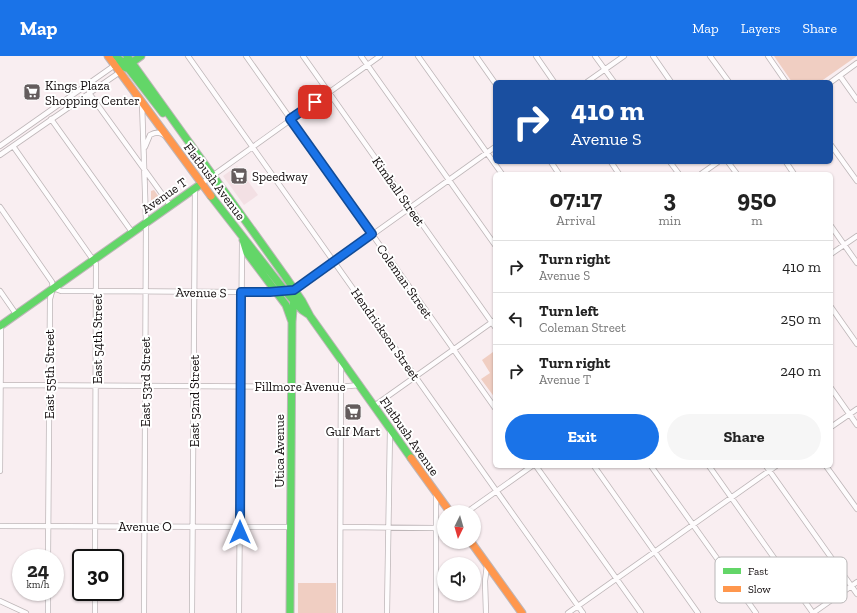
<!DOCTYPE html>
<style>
body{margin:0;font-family:"Zilla Slab",serif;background:#f6f6f6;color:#222;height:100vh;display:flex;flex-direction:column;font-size:15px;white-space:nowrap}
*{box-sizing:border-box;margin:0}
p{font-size:13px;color:#767676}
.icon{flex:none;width:22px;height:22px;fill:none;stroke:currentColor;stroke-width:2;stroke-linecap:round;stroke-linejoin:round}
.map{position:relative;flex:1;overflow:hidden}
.drawer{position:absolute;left:493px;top:116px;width:340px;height:296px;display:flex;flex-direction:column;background:#fff;border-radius:6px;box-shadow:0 1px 3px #0004}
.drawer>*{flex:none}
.banner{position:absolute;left:493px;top:24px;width:340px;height:84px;border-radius:6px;box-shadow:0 1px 3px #0004;background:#1a4fa0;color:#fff;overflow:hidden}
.needle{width:26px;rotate:185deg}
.controls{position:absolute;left:437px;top:449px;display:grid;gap:8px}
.controls a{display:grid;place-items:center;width:44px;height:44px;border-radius:50%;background:#fff;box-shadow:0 1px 3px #0004;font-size:20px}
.speed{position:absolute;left:12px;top:493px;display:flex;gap:8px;font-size:20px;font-weight:700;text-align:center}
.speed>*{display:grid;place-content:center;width:52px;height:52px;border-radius:50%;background:#fff;box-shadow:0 1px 3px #0004;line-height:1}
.speed small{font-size:10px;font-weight:400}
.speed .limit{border:2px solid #111;border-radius:6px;background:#fff;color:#111}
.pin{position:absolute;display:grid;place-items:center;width:34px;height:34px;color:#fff;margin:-17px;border-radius:8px;box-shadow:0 2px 6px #0006}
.me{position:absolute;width:44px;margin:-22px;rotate:0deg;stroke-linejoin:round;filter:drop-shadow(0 0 3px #0008)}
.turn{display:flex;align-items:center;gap:14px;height:84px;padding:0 12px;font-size:18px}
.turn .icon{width:52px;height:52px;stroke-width:2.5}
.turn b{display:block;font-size:28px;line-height:34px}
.eta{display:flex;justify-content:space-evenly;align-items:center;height:68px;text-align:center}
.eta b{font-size:24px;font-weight:800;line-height:28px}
.action{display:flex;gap:8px;margin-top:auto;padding:8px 12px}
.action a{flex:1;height:46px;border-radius:24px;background:#1a73e8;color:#fff;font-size:16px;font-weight:800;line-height:46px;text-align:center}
.action a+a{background:#f6f6f6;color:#222}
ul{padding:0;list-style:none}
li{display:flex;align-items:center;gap:12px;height:52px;padding:0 12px;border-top:1px solid #e0e0e0}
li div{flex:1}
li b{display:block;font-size:15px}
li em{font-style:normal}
header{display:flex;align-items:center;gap:24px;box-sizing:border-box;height:56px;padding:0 20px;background:#1a73e8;color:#fff}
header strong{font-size:19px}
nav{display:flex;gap:22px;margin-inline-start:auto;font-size:14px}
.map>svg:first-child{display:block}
.built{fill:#f3e0e4}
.green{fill:#f0cec2}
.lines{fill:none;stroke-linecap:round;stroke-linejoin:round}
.street-casing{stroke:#beb6b8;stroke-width:6}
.fast-casing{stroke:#beb6b8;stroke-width:9}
.slow-casing{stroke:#beb6b8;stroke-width:9}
.street{stroke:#fefcfd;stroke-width:4.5}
.fast{stroke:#63d668;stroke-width:7}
.slow{stroke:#ff974d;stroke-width:7}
.route-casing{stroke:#114b97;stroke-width:10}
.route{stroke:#1a73e8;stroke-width:7}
.labels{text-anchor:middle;stroke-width:4;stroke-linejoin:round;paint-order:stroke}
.poi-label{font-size:13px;fill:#130d0e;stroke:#fff;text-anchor:start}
.street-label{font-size:13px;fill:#130d0e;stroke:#fff}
.key{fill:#fff;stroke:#b8b6b7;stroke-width:1}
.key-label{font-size:11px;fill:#130d0e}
</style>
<header>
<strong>Map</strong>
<nav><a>Map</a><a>Layers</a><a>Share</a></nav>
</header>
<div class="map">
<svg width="857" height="557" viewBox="0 0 857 557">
<rect width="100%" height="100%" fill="#f9eef1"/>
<!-- built -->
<path class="built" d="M237 110 258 139 244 149 223 120Z"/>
<!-- green -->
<path class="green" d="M774 0H857L820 26H792Z
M154 134 163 147 151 155V135Z
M493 296 495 299V342L481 323 490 317 482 304Z
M298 527H336V557H298Z"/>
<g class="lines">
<!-- street casing -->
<g class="street-casing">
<path id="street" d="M188 0 583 557
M246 0 495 352
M303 0 495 271
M361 0 495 189
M418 0 502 118
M476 0 495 27
M536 0 554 26
M595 0 614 26
M653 0 671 26
M710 0 729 26
M768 0 786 26
M840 20 857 44
M587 26 624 0
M831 26 857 7
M89 37 170 149
M142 47 146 166 144 557
M51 63 132 176
M831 89 857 125
M0 90 115 9
M13 90 96 208 95 502
M145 91 150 79C155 76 160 76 164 79
M0 99 120 16
M551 106 559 118
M611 106 619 118
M670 106 679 118
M728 106 737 118
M786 106 794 118
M701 118 718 106
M201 128 380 0
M0 151 52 226 53 232 50 243 48 502
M831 170 857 207
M831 198 857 180
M53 232 61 235H97L241 236H270L295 234 495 91
M0 235 16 258
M831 251 857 288
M0 329 338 331 360 329
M831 332 857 369
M374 350 495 264
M831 371 857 353
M536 410 641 557
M594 410 698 557
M651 410 756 557
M709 410 813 557
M766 410 857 538
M826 410 857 453
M0 415 1 269
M467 456 532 410
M0 470 290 471
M341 471 435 472 444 471
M0 545 26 557
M48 557V536
M95 557V536
M192 557 195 132
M239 557 242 187
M340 557 341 305
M387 557 390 373
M436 557V436
M486 557 485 525 487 509
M568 557 776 410
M813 557 857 526"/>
</g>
<!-- fast casing -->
<g class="fast-casing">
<path id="fast" d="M116 0 121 5 129 7
M127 0 285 220 302 245 310 260 411 402
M115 9H119L129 13 163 57
M127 10 141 0
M211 140 285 235 302 254 308 258
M243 184 247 197 286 249 292 266
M0 270 201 128
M290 557 292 266 294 241"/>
</g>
<!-- slow casing -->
<g class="slow-casing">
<path id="slow" d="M108 0 211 140
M411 402 450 456
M471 486 522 557"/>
</g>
<!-- street -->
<use href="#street" class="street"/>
<!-- fast -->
<use href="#fast" class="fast"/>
<!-- slow -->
<use href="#slow" class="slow"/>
</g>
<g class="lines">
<!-- route casing -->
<g class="route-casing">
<path id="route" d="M240 476 241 236H270L294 234 372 178 290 63 315 46"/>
</g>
<!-- route -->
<use href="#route" class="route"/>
</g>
<!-- icons -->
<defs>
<g id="supermarket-square" transform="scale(0.9)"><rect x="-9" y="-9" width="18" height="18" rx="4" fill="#645c5d" stroke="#fff"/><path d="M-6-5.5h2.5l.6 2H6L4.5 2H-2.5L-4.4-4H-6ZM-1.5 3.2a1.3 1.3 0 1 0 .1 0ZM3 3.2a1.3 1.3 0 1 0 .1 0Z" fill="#fff"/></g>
</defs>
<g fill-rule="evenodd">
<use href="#supermarket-square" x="32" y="36"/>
<use href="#supermarket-square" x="239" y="120"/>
<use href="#supermarket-square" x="353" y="356"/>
</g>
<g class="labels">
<!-- poi labels -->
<g class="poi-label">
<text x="45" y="34">Kings Plaza<tspan x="45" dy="15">Shopping Center</tspan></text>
<text x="252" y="125">Speedway</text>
<text x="353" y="380" text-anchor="middle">Gulf Mart</text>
</g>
<!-- street labels -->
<g class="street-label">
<text transform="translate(215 125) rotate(53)" y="5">Flatbush Avenue</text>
<text transform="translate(399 135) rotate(55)" y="5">Kimball Street</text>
<text transform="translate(164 139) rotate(-35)" y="5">Avenue T</text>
<text transform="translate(405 225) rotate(55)" y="5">Coleman Street</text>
<text transform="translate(201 236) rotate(1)" y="5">Avenue S</text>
<text transform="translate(386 278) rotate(55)" y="5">Hendrickson Street</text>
<text transform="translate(97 283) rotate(-90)" y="5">East 54th Street</text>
<text transform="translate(49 318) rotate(-90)" y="5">East 55th Street</text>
<text transform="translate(145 326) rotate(-90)" y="5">East 53rd Street</text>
<text x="300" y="335">Fillmore Avenue</text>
<text transform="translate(194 345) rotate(-90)" y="5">East 52nd Street</text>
<text transform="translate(410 380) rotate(55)" y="5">Flatbush Avenue</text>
<text transform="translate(279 395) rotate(-90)" y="5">Utica Avenue</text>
<text x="145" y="475">Avenue O</text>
</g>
</g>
<!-- legend -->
<rect x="715" y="501" width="132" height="46" rx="6" class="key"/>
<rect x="723" y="512" width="18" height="6" fill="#63d668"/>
<rect x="723" y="530" width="18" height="6" fill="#ff974d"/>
<g class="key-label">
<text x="748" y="519">Fast</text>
<text x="748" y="537">Slow</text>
</g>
</svg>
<div class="controls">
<a><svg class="needle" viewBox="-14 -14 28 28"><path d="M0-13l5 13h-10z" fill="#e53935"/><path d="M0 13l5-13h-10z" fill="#767676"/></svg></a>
<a><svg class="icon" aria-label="sound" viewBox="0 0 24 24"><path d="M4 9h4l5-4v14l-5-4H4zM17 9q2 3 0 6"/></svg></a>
</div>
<div class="speed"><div>24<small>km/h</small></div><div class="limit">30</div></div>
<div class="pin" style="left:315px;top:46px;background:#d93025"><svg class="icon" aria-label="arrive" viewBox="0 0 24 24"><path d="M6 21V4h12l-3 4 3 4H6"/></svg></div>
<svg class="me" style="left:240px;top:476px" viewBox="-20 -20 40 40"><path d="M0-17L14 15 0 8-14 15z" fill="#1a73e8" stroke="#fff" stroke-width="4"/></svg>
<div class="banner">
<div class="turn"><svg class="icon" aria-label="right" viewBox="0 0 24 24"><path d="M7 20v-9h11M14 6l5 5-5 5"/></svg><div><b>410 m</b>Avenue S</div></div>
</div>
<section class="drawer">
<div class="eta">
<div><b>07:17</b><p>Arrival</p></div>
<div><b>3</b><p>min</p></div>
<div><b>950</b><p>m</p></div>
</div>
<ul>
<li><svg class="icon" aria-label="right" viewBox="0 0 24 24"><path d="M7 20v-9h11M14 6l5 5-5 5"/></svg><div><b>Turn right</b><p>Avenue S</p></div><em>410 m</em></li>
<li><svg class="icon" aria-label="left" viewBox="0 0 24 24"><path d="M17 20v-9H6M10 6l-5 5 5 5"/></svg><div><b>Turn left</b><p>Coleman Street</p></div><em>250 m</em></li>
<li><svg class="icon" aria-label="right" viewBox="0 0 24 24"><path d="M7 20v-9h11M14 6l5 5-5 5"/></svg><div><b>Turn right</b><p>Avenue T</p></div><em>240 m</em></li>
</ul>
<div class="action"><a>Exit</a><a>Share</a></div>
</section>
</div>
